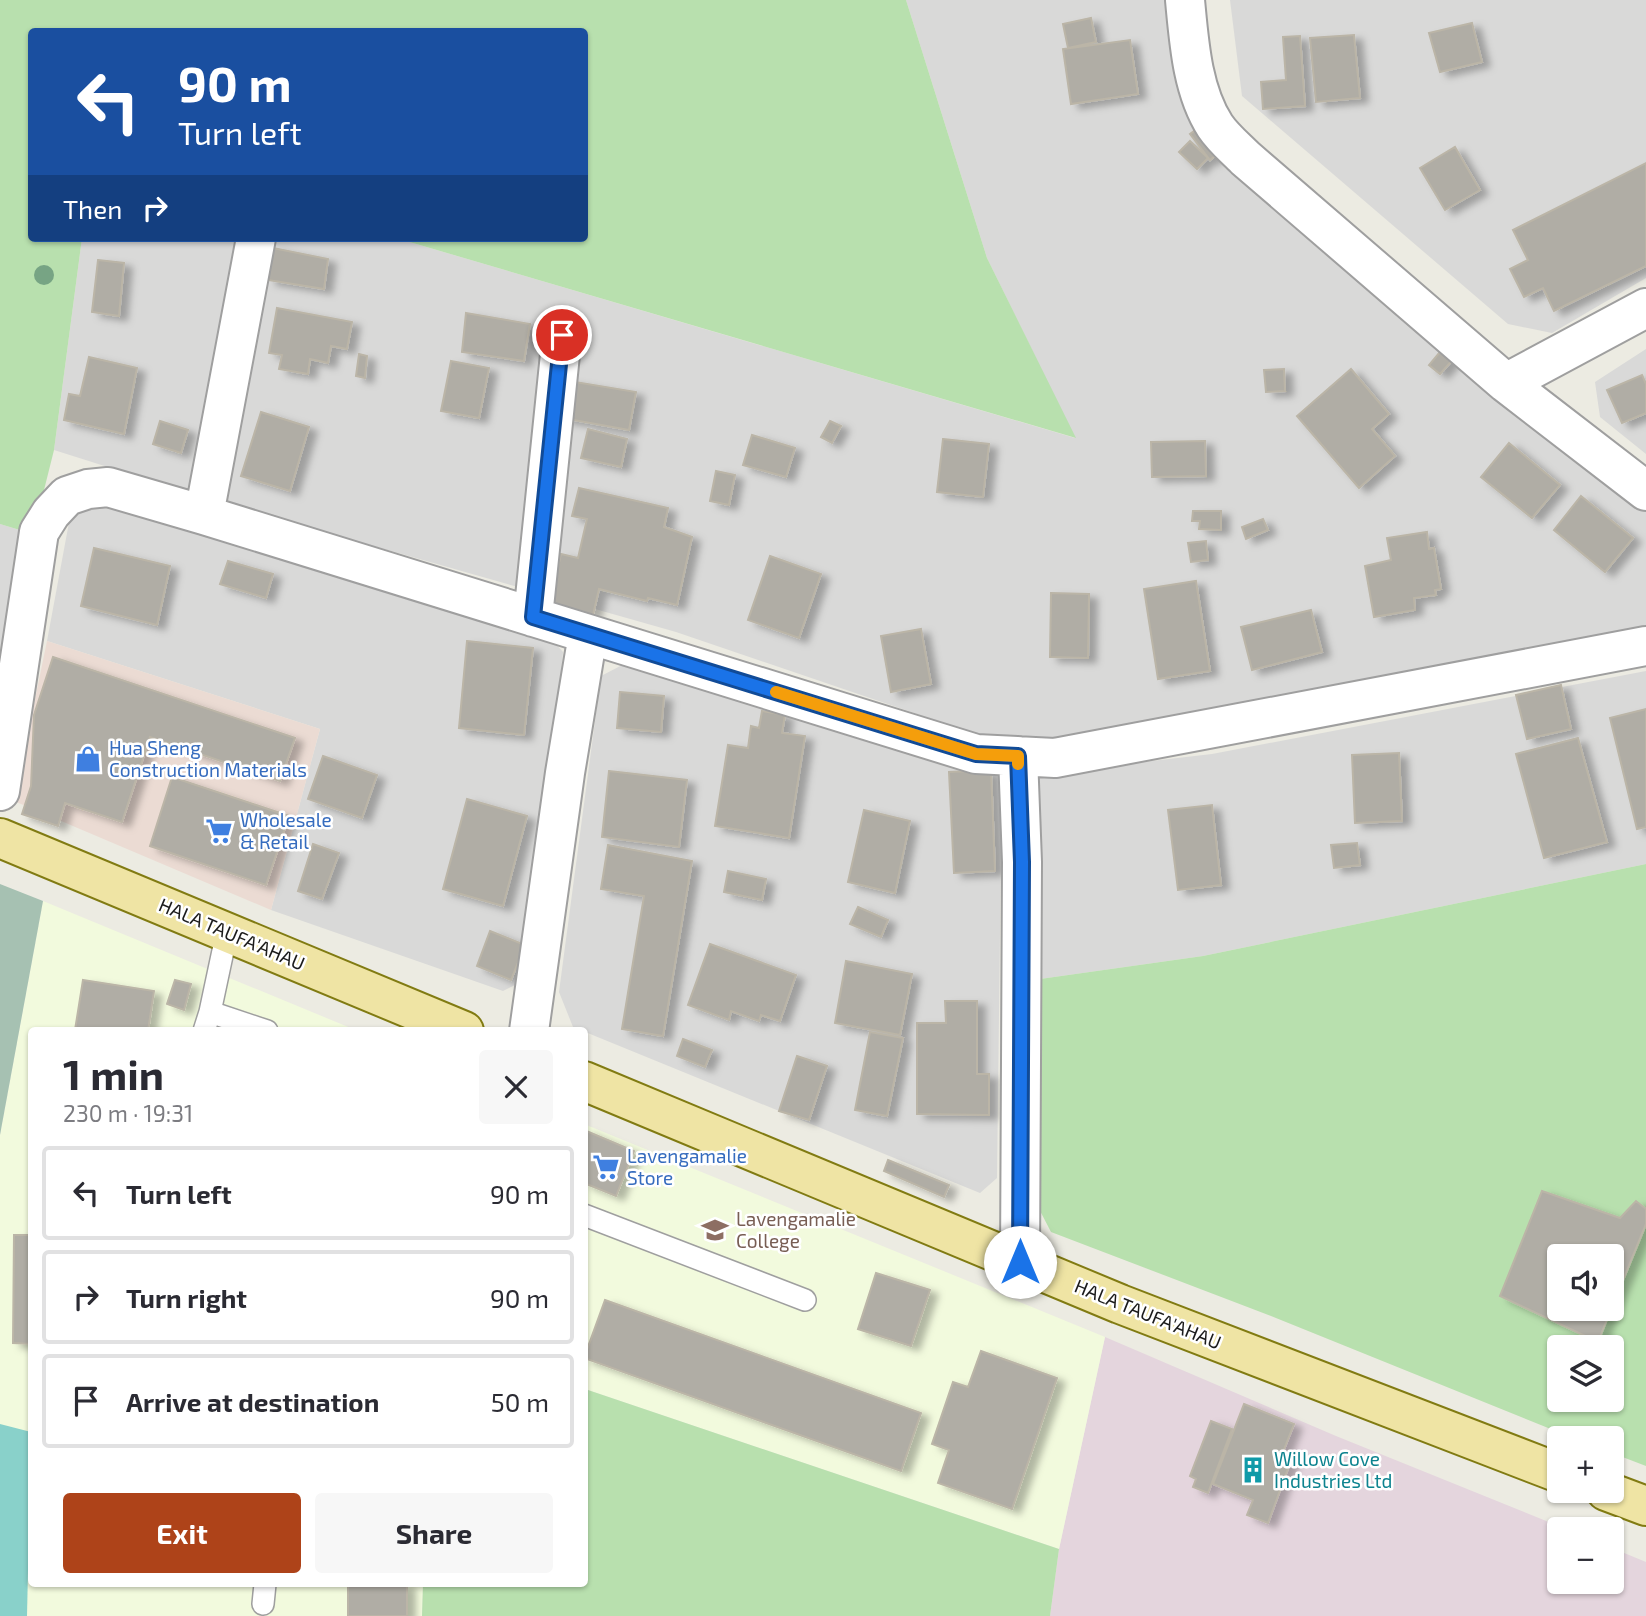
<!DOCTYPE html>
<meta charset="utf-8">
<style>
body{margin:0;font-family:"Exo 2",sans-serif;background:#f7f7f7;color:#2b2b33;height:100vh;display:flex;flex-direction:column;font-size:26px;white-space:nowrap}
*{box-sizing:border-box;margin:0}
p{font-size:23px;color:#7c7c81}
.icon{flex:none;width:38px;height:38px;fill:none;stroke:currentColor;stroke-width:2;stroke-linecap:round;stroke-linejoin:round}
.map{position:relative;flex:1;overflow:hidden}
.side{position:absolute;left:28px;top:1027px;width:560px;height:560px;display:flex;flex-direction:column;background:#fff;border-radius:7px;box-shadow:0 2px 5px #0004}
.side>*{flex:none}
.hud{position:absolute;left:28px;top:28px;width:560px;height:214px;border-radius:7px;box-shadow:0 2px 5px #0004;background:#1a4fa0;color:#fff;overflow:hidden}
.tools{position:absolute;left:1547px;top:1244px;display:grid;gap:14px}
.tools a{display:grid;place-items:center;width:77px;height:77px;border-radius:7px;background:#fff;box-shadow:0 2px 5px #0004;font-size:35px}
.pin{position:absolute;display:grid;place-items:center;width:60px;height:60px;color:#fff;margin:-30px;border:4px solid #fff;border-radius:50%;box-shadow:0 2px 7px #0007}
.me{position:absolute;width:77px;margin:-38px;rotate:0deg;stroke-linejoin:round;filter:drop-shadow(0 0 5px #0008)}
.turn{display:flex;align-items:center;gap:24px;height:147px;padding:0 35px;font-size:32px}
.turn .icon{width:91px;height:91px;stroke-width:2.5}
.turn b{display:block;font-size:49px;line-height:60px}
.then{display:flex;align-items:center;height:66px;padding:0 35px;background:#0003;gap:14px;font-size:26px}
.round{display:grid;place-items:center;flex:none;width:74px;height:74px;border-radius:7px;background:#f7f7f7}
.headline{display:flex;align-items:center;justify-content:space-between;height:119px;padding:0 35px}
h1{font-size:42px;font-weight:700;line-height:52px}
.button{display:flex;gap:14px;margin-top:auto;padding:14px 35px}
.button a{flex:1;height:80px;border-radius:7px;background:#ae4319;color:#fff;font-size:28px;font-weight:700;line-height:80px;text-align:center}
.button a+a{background:#f7f7f7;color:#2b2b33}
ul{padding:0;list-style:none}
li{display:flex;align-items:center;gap:21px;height:94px;margin:0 14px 10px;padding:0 21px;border:4px solid #e1e1e2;border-radius:7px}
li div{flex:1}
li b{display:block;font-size:26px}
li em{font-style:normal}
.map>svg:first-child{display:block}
.residential{fill:#d9d9d8}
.commercial{fill:#ebdbd3}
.industrial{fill:#e4d5dd}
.education{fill:#f2fadd}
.grass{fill:#b8e0ae;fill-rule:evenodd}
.cemetery{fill:#a6c1b2}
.pitch{fill:#89d1ca}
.building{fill:#b0ada5;stroke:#bbb5a7;stroke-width:2;filter:url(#shadow)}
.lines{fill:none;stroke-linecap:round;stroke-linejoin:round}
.service-casing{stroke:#9f9f9f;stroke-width:24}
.minor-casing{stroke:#9f9f9f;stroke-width:42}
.primary-casing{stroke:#817b12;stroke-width:42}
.service{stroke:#fff;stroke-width:21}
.minor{stroke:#fff;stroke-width:38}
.primary{stroke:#efe4a4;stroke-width:38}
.tree{fill:#77a484}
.route-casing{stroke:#114b97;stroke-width:18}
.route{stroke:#1a73e8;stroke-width:12}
.slow{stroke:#f59e0b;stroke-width:12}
.labels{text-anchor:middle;stroke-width:5;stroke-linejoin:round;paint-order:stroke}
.shop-label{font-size:19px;fill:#366cbe;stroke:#fff;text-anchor:start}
.street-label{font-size:19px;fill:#1b1b1b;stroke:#fff}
.education-label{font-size:19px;fill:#785e54;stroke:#fff;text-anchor:start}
.culture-label{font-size:19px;fill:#0d838f;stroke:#fff;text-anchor:start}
</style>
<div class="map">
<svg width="1646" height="1616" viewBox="0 0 1646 1616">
<defs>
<filter id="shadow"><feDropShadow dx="8" dy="4.5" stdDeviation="3.5" flood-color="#0004"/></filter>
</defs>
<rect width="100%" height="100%" fill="#ecebe2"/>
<!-- residential -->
<path class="residential" d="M906 0H1173L1182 84 1646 509V628L1239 709 1011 746 676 632 215 501 54 450 82 238H396L1075 438 987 258Z
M1230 0H1646V278L1552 333 1508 324 1242 96Z
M1646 349V454L1600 417 1595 382Z
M94 497 548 635 563 652 548 801 523 981 503 991 271 910 320 729 47 641 70 517Z
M0 524 33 534 0 719Z
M632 660 1002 770 997 1178 980 1193 573 1027 559 992 601 676Z
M1646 671V864L1203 956 1040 979 1031 775 1212 754Z"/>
<!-- commercial -->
<path class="commercial" d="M47 641 320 729 271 910 14 801Z"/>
<!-- industrial -->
<path class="industrial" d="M1105 1337 1336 1436 1566 1529 1559 1530V1582H1612V1548L1646 1562V1616H1050L1059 1549Z"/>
<!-- education -->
<path class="education" d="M43 901 358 1031H32V1584H423L422 1616H0V1135Z
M584 1124 1105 1337 1059 1549 585 1389Z"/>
<!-- grass -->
<path class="grass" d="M0 0H906L987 258 1076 438 396 238H584V32H32V238H82L54 450 33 534 0 524Z
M1646 864V1466L1612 1453V1438H1573L1271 1316 1051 1232 1037 1205 1040 979 1203 956ZM1559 1256H1612V1309H1559ZM1559 1348H1612V1400H1559Z
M585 1389 1059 1549 1050 1616H422L423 1584H584Z"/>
<!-- cemetery -->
<path class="cemetery" d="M0 884 43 901 0 1135Z"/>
<!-- pitch -->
<path class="pitch" d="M0 1424 31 1432 27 1616H0Z"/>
<!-- building -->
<path class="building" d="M1091 18 1096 42 1068 48 1063 24Z
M1472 23 1482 62 1440 72 1429 33Z
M1354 35 1360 98 1316 102 1310 38Z
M1300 36 1305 106 1263 109 1261 82 1286 80 1283 37Z
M1130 40 1138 94 1071 104 1063 49Z
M1201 126 1220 152 1210 160 1190 134Z
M1190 141 1208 158 1197 169 1179 152Z
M1455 147 1480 190 1445 210 1420 168Z
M1646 163V266L1554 311 1543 288 1524 297 1510 269 1528 260 1513 230Z
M273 248 328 259 324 289 268 280Z
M98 260 124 263 119 316 92 312Z
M277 308 352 322 347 349 331 346 328 363 310 359 308 374 279 369 282 355 269 353Z
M466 313 530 324 524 361 462 352Z
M1445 346 1456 356 1440 374 1429 365Z
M359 354 367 356 365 378 356 376Z
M89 357 137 368 124 434 64 420 69 394 80 396Z
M451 361 489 368 479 418 441 411Z
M1284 369 1285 391 1266 392 1264 370Z
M1351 369 1389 414 1372 429 1395 456 1359 488 1297 416Z
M1642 375 1646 384V413L1622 423 1607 390Z
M563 380 636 392 629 430 557 417Z
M261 412 309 427 290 491 241 476Z
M160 421 188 430 181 453 153 444Z
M830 421 841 426 832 443 821 437Z
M588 429 627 439 621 467 581 458Z
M752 435 795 448 786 477 743 465Z
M943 439 989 444 983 497 937 492Z
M1205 441 1206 476 1152 477 1151 442Z
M1509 443 1560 485 1532 518 1481 477Z
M716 471 735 475 729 505 710 501Z
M579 488 668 508 664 527 692 537 677 605 648 598 647 601 599 589 593 615 549 605 561 554 578 558 587 519 572 516Z
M1581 496 1633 538 1605 572 1554 530Z
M1193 511H1221V530L1199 529 1200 521H1192Z
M1263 519 1268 530 1246 539 1242 527Z
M1427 532 1429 549 1434 548 1441 589 1435 590 1436 595 1414 598 1415 610 1374 617 1365 566 1391 560 1387 538Z
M1206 541 1208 560 1191 562 1188 543Z
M94 548 170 566 157 625 81 606Z
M770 556 821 574 799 638 748 620Z
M228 561 273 574 266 598 220 584Z
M1196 581 1210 671 1158 679 1144 589Z
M1051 593 1089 594 1088 658 1050 657Z
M1311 610 1322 652 1252 670 1241 627Z
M921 629 931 684 891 692 881 636Z
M467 641 533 648 524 735 459 728Z
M53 657 295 738 280 781 150 737 122 822 65 803 58 826 22 814 31 786 34 715Z
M1561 685 1571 729 1527 739 1516 695Z
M620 692 664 696 661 732 617 728Z
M1646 709V827L1637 829 1610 718Z
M762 711 785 715 782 733 805 736 789 838 715 826 728 745 748 748 751 726 759 728Z
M1578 738 1607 842 1544 858 1516 754Z
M1399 753 1402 821 1355 823 1352 755Z
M323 756 377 775 362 818 308 799Z
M991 770 995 871 954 873 949 772Z
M609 771 687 780 679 847 602 837Z
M172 777 289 816 266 885 150 846Z
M467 799 527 816 503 906 443 889Z
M1212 805 1221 885 1178 890 1168 810Z
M864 810 910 821 895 893 848 882Z
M1357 843 1360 865 1334 868 1331 845Z
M313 844 339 853 322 899 298 891Z
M608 845 692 861 663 1036 622 1029 644 896 601 889Z
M728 871 766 879 762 900 724 892Z
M858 907 888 920 881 937 850 924Z
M490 931 525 945 511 980 477 966Z
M710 944 796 975 780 1021 761 1015 759 1021 731 1011 729 1020 688 1005Z
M846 961 912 974 900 1035 835 1023Z
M83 980 154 991 148 1031 75 1030Z
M175 980 191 984 184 1010 167 1004Z
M945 1001H977V1074H989V1115L917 1114V1023H946Z
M870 1032 903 1038 887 1116 855 1110Z
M683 1039 712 1050 705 1067 677 1056Z
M797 1056 827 1066 809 1120 779 1111Z
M584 1130 634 1151 616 1196 584 1183Z
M888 1160 949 1185 944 1197 884 1171Z
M1542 1191 1620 1218 1636 1201 1646 1209V1224L1612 1307V1256H1559V1309H1611L1598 1342 1500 1296Z
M14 1235H32V1344L13 1343Z
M876 1273 930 1290 911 1346 858 1329Z
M605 1300 921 1413 901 1471 584 1358Z
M981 1351 1057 1378 1012 1509 938 1483 949 1450 932 1444 953 1382 968 1387Z
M1244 1404 1294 1424 1283 1452 1293 1455 1268 1523 1247 1515 1253 1500 1213 1484Z
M1211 1421 1232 1429 1208 1493 1193 1487 1196 1479 1190 1476Z
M348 1584H407V1616H348Z"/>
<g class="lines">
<!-- service casing -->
<g class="service-casing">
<path id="service" d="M210 1012 267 1031
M204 1031 210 1012 227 932
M584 1215 805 1300
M263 1604 265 1584"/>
</g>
<!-- minor casing -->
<g class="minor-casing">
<path id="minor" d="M1185 0C1189 42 1192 90 1215 126 1223 138 1235 148 1245 158L1506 383 1646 491
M1506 383 1646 308
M204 515 256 238
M533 617 562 335
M1018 756 1022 862 1020 1262
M0 791 39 532 51 513 67 496 88 489 108 487 204 515 976 754 1055 758 1646 646
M529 1031 565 773 588 634"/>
</g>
<!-- primary casing -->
<g class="primary-casing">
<path id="primary" d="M0 838 464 1031
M584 1081 1120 1304 1559 1473
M1606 1491 1646 1506"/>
</g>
<!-- service -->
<use href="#service" class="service"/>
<!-- minor -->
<use href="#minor" class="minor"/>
<!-- primary -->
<use href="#primary" class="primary"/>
</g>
<!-- trees -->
<circle class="tree" cx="44" cy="275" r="10"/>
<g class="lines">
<!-- route casing -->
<g class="route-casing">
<path id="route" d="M562 335 533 617 976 754 1018 756 1022 862 1020 1262"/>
</g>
<!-- route -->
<use href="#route" class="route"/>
<!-- slow -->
<path class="slow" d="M776 692 976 754 1018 756V764"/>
</g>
<!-- icons -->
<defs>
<g id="shop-bare" transform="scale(2.1)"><path d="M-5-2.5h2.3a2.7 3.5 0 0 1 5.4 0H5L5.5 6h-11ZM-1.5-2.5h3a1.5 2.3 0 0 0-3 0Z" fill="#3f7fe0" stroke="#fff" stroke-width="2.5" paint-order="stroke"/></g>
<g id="supermarket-bare" transform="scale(2.1)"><path d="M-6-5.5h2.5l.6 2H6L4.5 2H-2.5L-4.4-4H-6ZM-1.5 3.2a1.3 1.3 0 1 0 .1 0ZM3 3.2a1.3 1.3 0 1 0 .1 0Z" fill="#3f7fe0" stroke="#fff" stroke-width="2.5" paint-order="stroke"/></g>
<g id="school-bare" transform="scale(2.1)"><path d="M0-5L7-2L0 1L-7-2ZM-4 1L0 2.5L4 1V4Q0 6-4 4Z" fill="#8d6e63" stroke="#fff" stroke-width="2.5" paint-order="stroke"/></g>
<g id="building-bare" transform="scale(2.1)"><path d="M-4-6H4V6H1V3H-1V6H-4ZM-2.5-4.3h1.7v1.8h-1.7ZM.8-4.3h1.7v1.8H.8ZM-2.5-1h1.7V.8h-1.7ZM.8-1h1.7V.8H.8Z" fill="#0f9aa8" stroke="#fff" stroke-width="2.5" paint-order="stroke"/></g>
</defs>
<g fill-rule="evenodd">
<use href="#shop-bare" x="88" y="759"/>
<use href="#supermarket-bare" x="219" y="831"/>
<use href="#supermarket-bare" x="606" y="1167"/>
<use href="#school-bare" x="715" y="1230"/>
<use href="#building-bare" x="1253" y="1470"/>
</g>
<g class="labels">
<!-- shop labels -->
<g class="shop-label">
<text x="109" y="755">Hua Sheng<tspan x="109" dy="22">Construction Materials</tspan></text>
<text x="240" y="827">Wholesale<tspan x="240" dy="22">&amp; Retail</tspan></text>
<text x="627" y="1163">Lavengamalie<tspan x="627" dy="22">Store</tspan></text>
</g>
<!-- street labels -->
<g class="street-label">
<text transform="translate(232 934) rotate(23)" y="7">HALA TAUFA'AHAU</text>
<text transform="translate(1148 1314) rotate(22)" y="7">HALA TAUFA'AHAU</text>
</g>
<!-- education labels -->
<g class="education-label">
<text x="736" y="1226">Lavengamalie<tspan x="736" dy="22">College</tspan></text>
</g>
<!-- culture labels -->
<g class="culture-label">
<text x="1274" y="1466">Willow Cove<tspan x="1274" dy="22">Industries Ltd</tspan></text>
</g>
</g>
</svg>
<div class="tools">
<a><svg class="icon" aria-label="sound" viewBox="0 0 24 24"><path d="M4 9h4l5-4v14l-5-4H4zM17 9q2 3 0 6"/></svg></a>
<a><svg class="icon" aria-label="layers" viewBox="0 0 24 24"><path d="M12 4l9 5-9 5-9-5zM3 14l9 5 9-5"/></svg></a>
<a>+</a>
<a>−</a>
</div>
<div class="pin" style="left:562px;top:335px;background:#d93025"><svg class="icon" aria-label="arrive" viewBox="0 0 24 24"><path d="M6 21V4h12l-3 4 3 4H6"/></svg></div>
<svg class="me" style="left:1020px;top:1262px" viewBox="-20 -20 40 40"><circle r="19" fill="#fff"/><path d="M0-13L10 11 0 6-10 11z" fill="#1a73e8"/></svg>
<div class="hud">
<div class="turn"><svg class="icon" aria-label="left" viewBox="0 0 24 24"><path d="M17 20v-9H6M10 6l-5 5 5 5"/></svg><div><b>90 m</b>Turn left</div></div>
<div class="then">Then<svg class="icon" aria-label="right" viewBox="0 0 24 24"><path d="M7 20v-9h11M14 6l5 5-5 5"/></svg></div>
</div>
<section class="side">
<div class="headline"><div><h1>1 min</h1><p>230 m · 19:31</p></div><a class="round"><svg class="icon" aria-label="close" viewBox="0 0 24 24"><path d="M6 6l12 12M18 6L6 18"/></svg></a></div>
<ul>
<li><svg class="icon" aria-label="left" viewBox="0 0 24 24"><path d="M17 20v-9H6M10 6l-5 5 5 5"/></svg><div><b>Turn left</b></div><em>90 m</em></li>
<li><svg class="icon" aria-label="right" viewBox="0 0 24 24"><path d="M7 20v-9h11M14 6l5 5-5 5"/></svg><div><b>Turn right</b></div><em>90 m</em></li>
<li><svg class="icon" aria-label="arrive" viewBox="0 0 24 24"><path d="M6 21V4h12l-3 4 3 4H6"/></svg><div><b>Arrive at destination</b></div><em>50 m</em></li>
</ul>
<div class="button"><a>Exit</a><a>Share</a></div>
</section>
</div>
